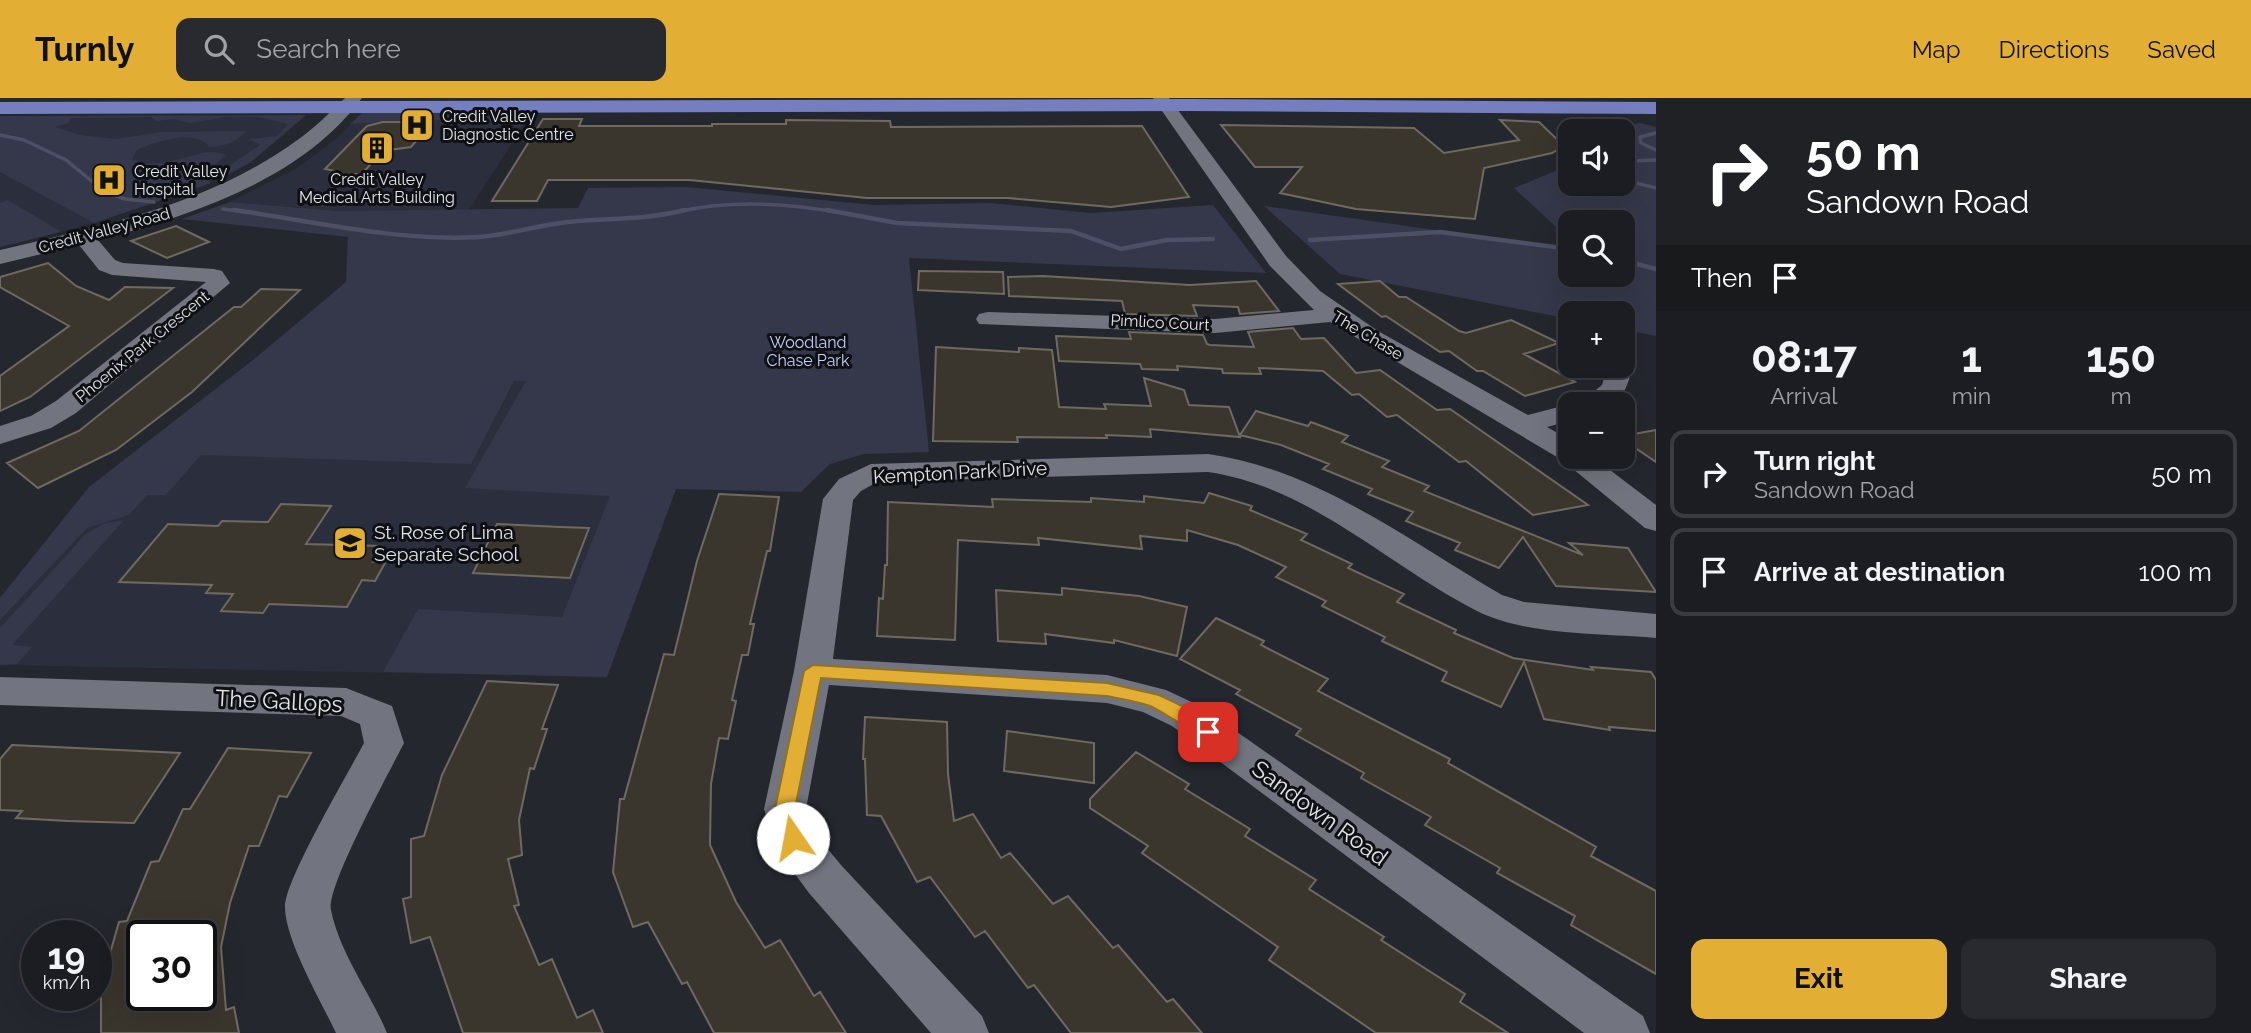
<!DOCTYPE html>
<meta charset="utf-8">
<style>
body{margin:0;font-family:Raleway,sans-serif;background:#292a30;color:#f1f3f6;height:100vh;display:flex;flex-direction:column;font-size:26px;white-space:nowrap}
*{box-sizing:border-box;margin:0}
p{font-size:23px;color:#a0a2a6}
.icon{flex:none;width:38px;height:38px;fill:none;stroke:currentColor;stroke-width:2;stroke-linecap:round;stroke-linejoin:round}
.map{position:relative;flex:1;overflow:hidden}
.side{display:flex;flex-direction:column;background:#1c1d23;width:595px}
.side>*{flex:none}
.hud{background:#202124;color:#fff;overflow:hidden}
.controls{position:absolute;left:1558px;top:21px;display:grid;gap:14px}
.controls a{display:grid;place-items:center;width:77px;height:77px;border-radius:14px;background:#1c1d23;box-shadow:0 7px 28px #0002,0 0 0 2px #3a3b41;font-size:35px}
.speed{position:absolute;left:21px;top:822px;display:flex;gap:14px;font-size:35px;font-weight:700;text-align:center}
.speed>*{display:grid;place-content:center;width:91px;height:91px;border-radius:50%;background:#1c1d23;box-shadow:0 7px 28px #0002,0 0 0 2px #3a3b41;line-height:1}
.speed small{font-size:18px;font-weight:400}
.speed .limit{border:4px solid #111;border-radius:10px;background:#fff;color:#111}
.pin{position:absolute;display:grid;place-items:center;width:60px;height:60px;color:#fff;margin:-30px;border-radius:14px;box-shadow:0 4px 10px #0006}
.me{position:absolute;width:77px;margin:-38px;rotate:348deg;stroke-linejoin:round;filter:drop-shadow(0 0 5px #0008)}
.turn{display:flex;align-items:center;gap:24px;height:147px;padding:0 35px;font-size:32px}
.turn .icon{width:91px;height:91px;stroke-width:2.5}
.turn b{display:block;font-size:49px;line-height:60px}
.then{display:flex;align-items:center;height:66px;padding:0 35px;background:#0003;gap:14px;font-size:26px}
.eta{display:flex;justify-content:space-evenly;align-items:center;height:119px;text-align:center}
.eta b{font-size:42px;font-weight:700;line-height:49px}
.cta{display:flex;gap:14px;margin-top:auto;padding:14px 35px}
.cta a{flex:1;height:80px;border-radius:14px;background:#e2af34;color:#111;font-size:28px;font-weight:700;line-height:80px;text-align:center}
.cta a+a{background:#292a30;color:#f1f3f6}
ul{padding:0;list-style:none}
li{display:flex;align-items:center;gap:21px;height:88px;margin:0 14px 10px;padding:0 21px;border:4px solid #3a3b41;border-radius:14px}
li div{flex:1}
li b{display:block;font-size:26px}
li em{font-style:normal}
header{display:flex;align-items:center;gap:42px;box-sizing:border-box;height:98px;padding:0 35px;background:#e2af34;color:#111}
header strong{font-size:33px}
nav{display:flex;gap:38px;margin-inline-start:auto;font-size:24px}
.search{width:490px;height:63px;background:#292a30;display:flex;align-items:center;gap:18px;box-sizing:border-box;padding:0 24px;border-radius:14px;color:#a0a2a6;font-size:26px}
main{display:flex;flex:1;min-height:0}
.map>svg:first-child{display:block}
.built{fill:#2b2e3c}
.green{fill:#34384a}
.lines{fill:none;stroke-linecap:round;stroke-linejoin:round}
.stream-far1{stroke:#4d5064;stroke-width:3.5}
.stream{stroke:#4d5064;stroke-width:4.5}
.building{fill:#3a362d;stroke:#6f6a60;stroke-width:2;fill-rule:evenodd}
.minor{fill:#72747f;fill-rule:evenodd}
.major{fill:#757fbf;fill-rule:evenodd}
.route{fill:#e2af34;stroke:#937222;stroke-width:2}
.labels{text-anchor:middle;stroke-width:6;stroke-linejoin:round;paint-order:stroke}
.far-poi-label{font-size:16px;fill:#e2e4ea;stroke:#0f1014;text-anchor:start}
.far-street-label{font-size:16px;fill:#e2e4ea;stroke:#0f1014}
.far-park-label{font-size:16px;fill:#c6d0ff;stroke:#0f1014}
.street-label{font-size:19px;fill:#e2e4ea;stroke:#0f1014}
.poi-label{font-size:19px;fill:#e2e4ea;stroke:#0f1014;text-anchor:start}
.near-street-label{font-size:23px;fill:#e2e4ea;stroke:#0f1014}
</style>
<header>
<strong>Turnly</strong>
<div class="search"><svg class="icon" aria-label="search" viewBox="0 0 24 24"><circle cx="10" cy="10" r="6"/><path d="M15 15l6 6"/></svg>Search here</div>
<nav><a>Map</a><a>Directions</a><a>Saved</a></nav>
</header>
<main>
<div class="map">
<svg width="1656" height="935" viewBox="0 0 1656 935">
<rect width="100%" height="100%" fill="#25272f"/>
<!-- built -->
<path class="built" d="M532 14 469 112 338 113 230 104 297 70 336 41 362 15Z
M306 17 251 64 194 92 94 125 0 149V18Z
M253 262 708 297 607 579 0 567V500L89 389Z"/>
<!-- green -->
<path class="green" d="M532 14 523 28H513L515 23 421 22 350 26 362 15Z
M306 17 251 64 225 78 220 76 221 73 260 47 249 41 277 38 288 26 259 19H226L189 25 174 21 156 23 151 19 70 20 69 25 55 29 80 37 117 41 161 34 247 33C235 44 227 48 209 49 197 30 153 44 137 52L132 61C164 77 203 44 226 57L201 79 211 85 94 125 0 74V18Z
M1640 25 1656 29V238L1622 231V215H1570V221L1340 176 1264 108 1570 151V177H1622V124H1570V142L1514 90 1570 67V86H1622V33H1600Z
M687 89 874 107 991 105 1091 115 1213 107 1266 175 909 160 929 354 864 356 830 366 801 394 676 391 607 579 383 574 418 511 562 519 610 398 465 390 526 283H514L471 366 201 357 166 397H147L129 417 87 430 0 522V500L89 389 253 262 346 184 348 139 182 121 230 104 338 113 578 110 588 90Z
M8 102 60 133V134L0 149V105Z
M124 422 12 547 32 549 17 566 0 567V530L85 437 102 426Z"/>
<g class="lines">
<!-- stream-far1 -->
<path class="stream-far1" d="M1656 35 1640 39 1641 45 1656 52
M0 37 24 42 66 62 105 94 125 101 154 104
M1622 72 1629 63 1656 62
M1622 76 1632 84 1656 90
M223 111 247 114
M678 114C727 102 786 105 836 114"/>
<!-- stream -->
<path class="stream" d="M234 112C312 123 400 144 478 139 509 137 538 127 568 124 607 120 646 122 685 112
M827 112 897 125 1071 133 1121 151 1167 142 1213 141
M1310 142 1440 134 1570 151
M1622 162 1656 171"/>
</g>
<!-- building -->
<path class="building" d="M543 21H582L579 28H712V26H786V22L890 23 891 29 1142 28 1189 99 1111 109 1008 100H867L690 82H548L537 103H492Z
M1500 22 1539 24 1564 48 1552 55 1484 70 1475 121 1356 111 1280 95 1302 69H1255L1221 27 1414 30 1444 55 1519 42Z
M383 24H432L411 49 382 53 362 76H333L335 73 325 71 367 28Z
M176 128 209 144 167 160 131 143Z
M48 165 76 188 109 202 125 189 173 190 30 299 0 313V278L69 228 0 189V179Z
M919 173 1003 174 1004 196 918 192Z
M1043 178 1190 187 1256 183 1279 213 1240 216 1238 209 1193 207 1197 218 1125 216 1122 203 1009 198 1008 179Z
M1380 183 1399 199H1406L1459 233 1466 235 1511 222 1559 245 1524 256 1575 284 1525 298 1483 273H1477L1449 253 1440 254 1386 218 1382 219 1338 186Z
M261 191 300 192 192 294 116 352 38 390 7 365 79 333 234 209H241Z
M1293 230 1301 241 1324 240 1356 275 1380 272 1437 312 1450 311 1588 407 1533 417 1466 363 1459 364 1397 317 1387 319 1359 296 1352 297 1323 273 1259 270 1261 276 1223 275 1222 271 1177 268 1178 272 1142 271 1140 266 1059 263 1056 238 1131 241 1129 234 1203 237 1207 246 1210 247 1254 249 1248 234Z
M936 249 1019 254V250L1052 252 1059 309 1106 311 1104 306 1151 308 1144 280 1184 292 1189 307 1229 309 1240 339 1150 331 1151 339 1106 337 1107 340 1017 339 1018 344 933 343Z
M1256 313 1308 328 1311 324 1348 338 1342 344 1389 363 1382 369 1429 388 1424 393 1583 457 1569 445 1628 450 1656 494 1556 488 1523 439 1499 470 1455 452 1460 445 1406 423 1413 414 1368 396 1372 391 1323 371 1329 366 1281 347 1240 337Z
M1656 332V364L1622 341V338Z
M1209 395 1252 408 1250 412 1307 436 1301 442 1352 466 1348 470 1404 496 1397 504 1456 532 1454 535 1513 560 1593 572 1591 569 1651 574 1656 582V633L1609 629 1610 632 1544 621 1524 564 1501 609 1442 583 1447 574 1382 543 1385 539 1322 508 1326 503 1276 479 1286 469 1238 447 1187 432V443L1140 438 1142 451 1038 440 1039 447 958 442 955 542 877 538 879 500 883 501 885 467H887L888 404 993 409 992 401 1091 404V400L1144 404V398L1204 405Z
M719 396 779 399 770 453H767L750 526H754L748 557H742L732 602 736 603 728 641 719 640 711 686 710 747 736 804 765 850 780 842 814 898 820 894 846 935H714L687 884 682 886 648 824 633 829 613 774 620 701H624L664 556 674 557 697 463Z
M281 406 331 408 306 446 382 448 373 464 385 465 375 483 362 482 347 509 269 506 263 515 221 513 233 496 206 495 212 487 119 484 168 426 218 428 222 423 268 424Z
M497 426 560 429 589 430 570 480 473 475Z
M1062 490 1139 498 1187 509 1177 558 1114 542V545L1045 536 1046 546 998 543 996 492 1062 497Z
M1216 520 1264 543 1261 547 1328 581 1318 593 1450 661 1448 665 1596 749 1591 758 1656 793V876L1571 827 1575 818 1497 775 1500 770 1425 727 1431 719 1361 680 1364 675 1296 637 1301 631 1236 596 1240 592 1180 561Z
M487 583 558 587 542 631H547L534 671 530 670 519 722 522 757 508 761 519 807 514 808 539 867 552 861 577 920 593 912 603 935H463L430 839 411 845 403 801 411 799V741L424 738 442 677Z
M865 619 947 624 948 676 954 723 973 716 1001 760 1010 755 1053 806 1068 798 1113 850 1118 847 1167 904 1173 901 1202 935H1071L1034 887 1028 890 985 833 975 839 930 779 917 784 881 718 867 717 865 661H863Z
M1007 633 1094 645V685L1004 673Z
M12 647 119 652 180 655 134 725 68 723 16 720 22 713 0 712V661Z
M228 650 311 655 287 699 279 698 259 748H249L230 805 221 849 226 912 234 909 239 935H101V887L119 824 127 823 151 764 159 763 183 711H190ZM142 838H201V898H142Z
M1136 654 1189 686 1185 691 1250 731 1245 738 1316 782 1309 791 1384 839 1381 842 1465 896 1460 904 1508 935H1376L1269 862 1278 849 1142 755 1148 748 1090 710V701Z"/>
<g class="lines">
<!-- minor -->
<path class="minor" d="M345 0H362C301 82 192 117 98 142L115 162 123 165 214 171 222 173 230 185 76 315 51 330 0 346V328L31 318 56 303 206 184 112 177 99 172 79 147 0 166V152C103 128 209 106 296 43 314 31 329 15 345 0Z
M1153 0H1169L1286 158 1320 193 1378 233 1528 317 1570 306H1572H1570V323L1547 329 1570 342V359H1593L1656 407V433L1645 430 1562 362 1330 224 1215 235 979 226 976 221 979 216 988 214 1215 221 1314 212 1270 168Z
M1622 263 1632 270C1624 307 1613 306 1578 306L1602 287 1608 268H1622Z
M1208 356C1316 371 1409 443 1502 497L1524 504 1656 516V540C1601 535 1527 538 1477 513 1387 467 1311 389 1208 374L877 384 861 393 853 402 833 561 1107 577 1166 592 1200 608 1643 918 1650 935H1584L1172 628 1143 614 1107 605 829 587 806 711 812 732 841 767 982 918 989 935H931L809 795 778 753 764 711 794 573 823 401 839 381 871 366Z
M0 579 346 590 392 608 404 645C390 673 326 789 331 812 340 856 370 894 387 935H336C321 903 286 844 285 810 283 785 349 674 364 645L360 626 341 618 0 607Z"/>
<!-- major -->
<path class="major" d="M1188 1 1656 4V16L1188 13 0 16V4Z"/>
</g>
<!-- route -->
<path class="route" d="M813 567 1107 585 1159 597 1193 613 1217 634 1215 639C1201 643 1167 615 1150 608 1137 603 1121 601 1107 598L821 580 795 711 804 740 801 746 793 748 786 746 775 711 804 573Z"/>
<!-- icons -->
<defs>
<g id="hospital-square" transform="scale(1.75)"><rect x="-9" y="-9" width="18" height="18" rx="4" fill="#e2af34" stroke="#0f1014"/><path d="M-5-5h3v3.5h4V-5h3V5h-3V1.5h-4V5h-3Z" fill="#111"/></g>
<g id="building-square" transform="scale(1.75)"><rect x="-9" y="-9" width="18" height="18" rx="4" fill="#e2af34" stroke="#0f1014"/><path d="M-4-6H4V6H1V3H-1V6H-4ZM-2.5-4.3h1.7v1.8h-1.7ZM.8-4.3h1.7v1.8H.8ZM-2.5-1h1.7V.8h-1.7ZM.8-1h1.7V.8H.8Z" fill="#111"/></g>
<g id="school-square" transform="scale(1.75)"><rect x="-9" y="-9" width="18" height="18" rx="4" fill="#e2af34" stroke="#0f1014"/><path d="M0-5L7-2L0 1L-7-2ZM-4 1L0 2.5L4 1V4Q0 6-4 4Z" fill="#111"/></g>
</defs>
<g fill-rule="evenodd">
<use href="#hospital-square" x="417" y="27"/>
<use href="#building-square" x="377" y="50"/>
<use href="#hospital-square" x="109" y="82"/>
<use href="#school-square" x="350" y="445"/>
</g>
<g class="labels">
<!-- far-poi labels -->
<g class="far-poi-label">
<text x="442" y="24">Credit Valley<tspan x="442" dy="18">Diagnostic Centre</tspan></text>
<text x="134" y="79">Credit Valley<tspan x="134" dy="18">Hospital</tspan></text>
<text x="377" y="87" text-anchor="middle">Credit Valley<tspan x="377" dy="18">Medical Arts Building</tspan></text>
</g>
<!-- far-street labels -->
<g class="far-street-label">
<text transform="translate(104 132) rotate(-15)" y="6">Credit Valley Road</text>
<text transform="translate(1160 224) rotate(3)" y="6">Pimlico Court</text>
<text transform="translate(1368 237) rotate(31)" y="6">The Chase</text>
<text transform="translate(142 248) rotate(-39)" y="6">Phoenix Park Crescent</text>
</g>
<!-- far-park labels -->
<g class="far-park-label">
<text x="808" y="250">Woodland<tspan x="808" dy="18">Chase Park</tspan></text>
</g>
<!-- street labels -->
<g class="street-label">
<text transform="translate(960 374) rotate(-3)" y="7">Kempton Park Drive</text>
</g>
<!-- poi labels -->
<g class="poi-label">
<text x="374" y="441">St. Rose of Lima<tspan x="374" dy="22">Separate School</tspan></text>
</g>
<!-- near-street labels -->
<g class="near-street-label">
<text transform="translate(279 603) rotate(3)" y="8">The Gallops</text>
<text transform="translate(1320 715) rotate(36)" y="8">Sandown Road</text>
</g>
</g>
</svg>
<div class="controls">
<a><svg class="icon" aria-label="sound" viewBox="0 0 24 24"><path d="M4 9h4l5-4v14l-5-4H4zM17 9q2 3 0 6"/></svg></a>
<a><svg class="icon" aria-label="search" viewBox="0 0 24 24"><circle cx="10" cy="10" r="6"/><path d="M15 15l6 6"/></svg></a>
<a>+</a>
<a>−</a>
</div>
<div class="speed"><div>19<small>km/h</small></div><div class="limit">30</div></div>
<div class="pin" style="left:1208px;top:634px;background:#d93025"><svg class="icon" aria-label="arrive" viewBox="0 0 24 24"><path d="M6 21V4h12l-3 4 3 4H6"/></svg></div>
<svg class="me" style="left:793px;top:740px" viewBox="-20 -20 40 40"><circle r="19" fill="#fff"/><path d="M0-13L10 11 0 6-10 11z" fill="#e2af34"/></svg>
</div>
<section class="side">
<div class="hud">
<div class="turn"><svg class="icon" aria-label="right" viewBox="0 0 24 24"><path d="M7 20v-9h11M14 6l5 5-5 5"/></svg><div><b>50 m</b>Sandown Road</div></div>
<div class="then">Then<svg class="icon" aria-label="arrive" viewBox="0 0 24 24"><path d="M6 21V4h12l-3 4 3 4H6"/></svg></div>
</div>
<div class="eta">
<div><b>08:17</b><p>Arrival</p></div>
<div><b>1</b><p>min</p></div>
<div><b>150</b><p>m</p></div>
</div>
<ul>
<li><svg class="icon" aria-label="right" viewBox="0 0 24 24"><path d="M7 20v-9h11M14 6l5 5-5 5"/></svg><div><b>Turn right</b><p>Sandown Road</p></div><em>50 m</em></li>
<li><svg class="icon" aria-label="arrive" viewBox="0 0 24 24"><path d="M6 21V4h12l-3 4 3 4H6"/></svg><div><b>Arrive at destination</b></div><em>100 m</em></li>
</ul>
<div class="cta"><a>Exit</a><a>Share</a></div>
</section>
</main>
